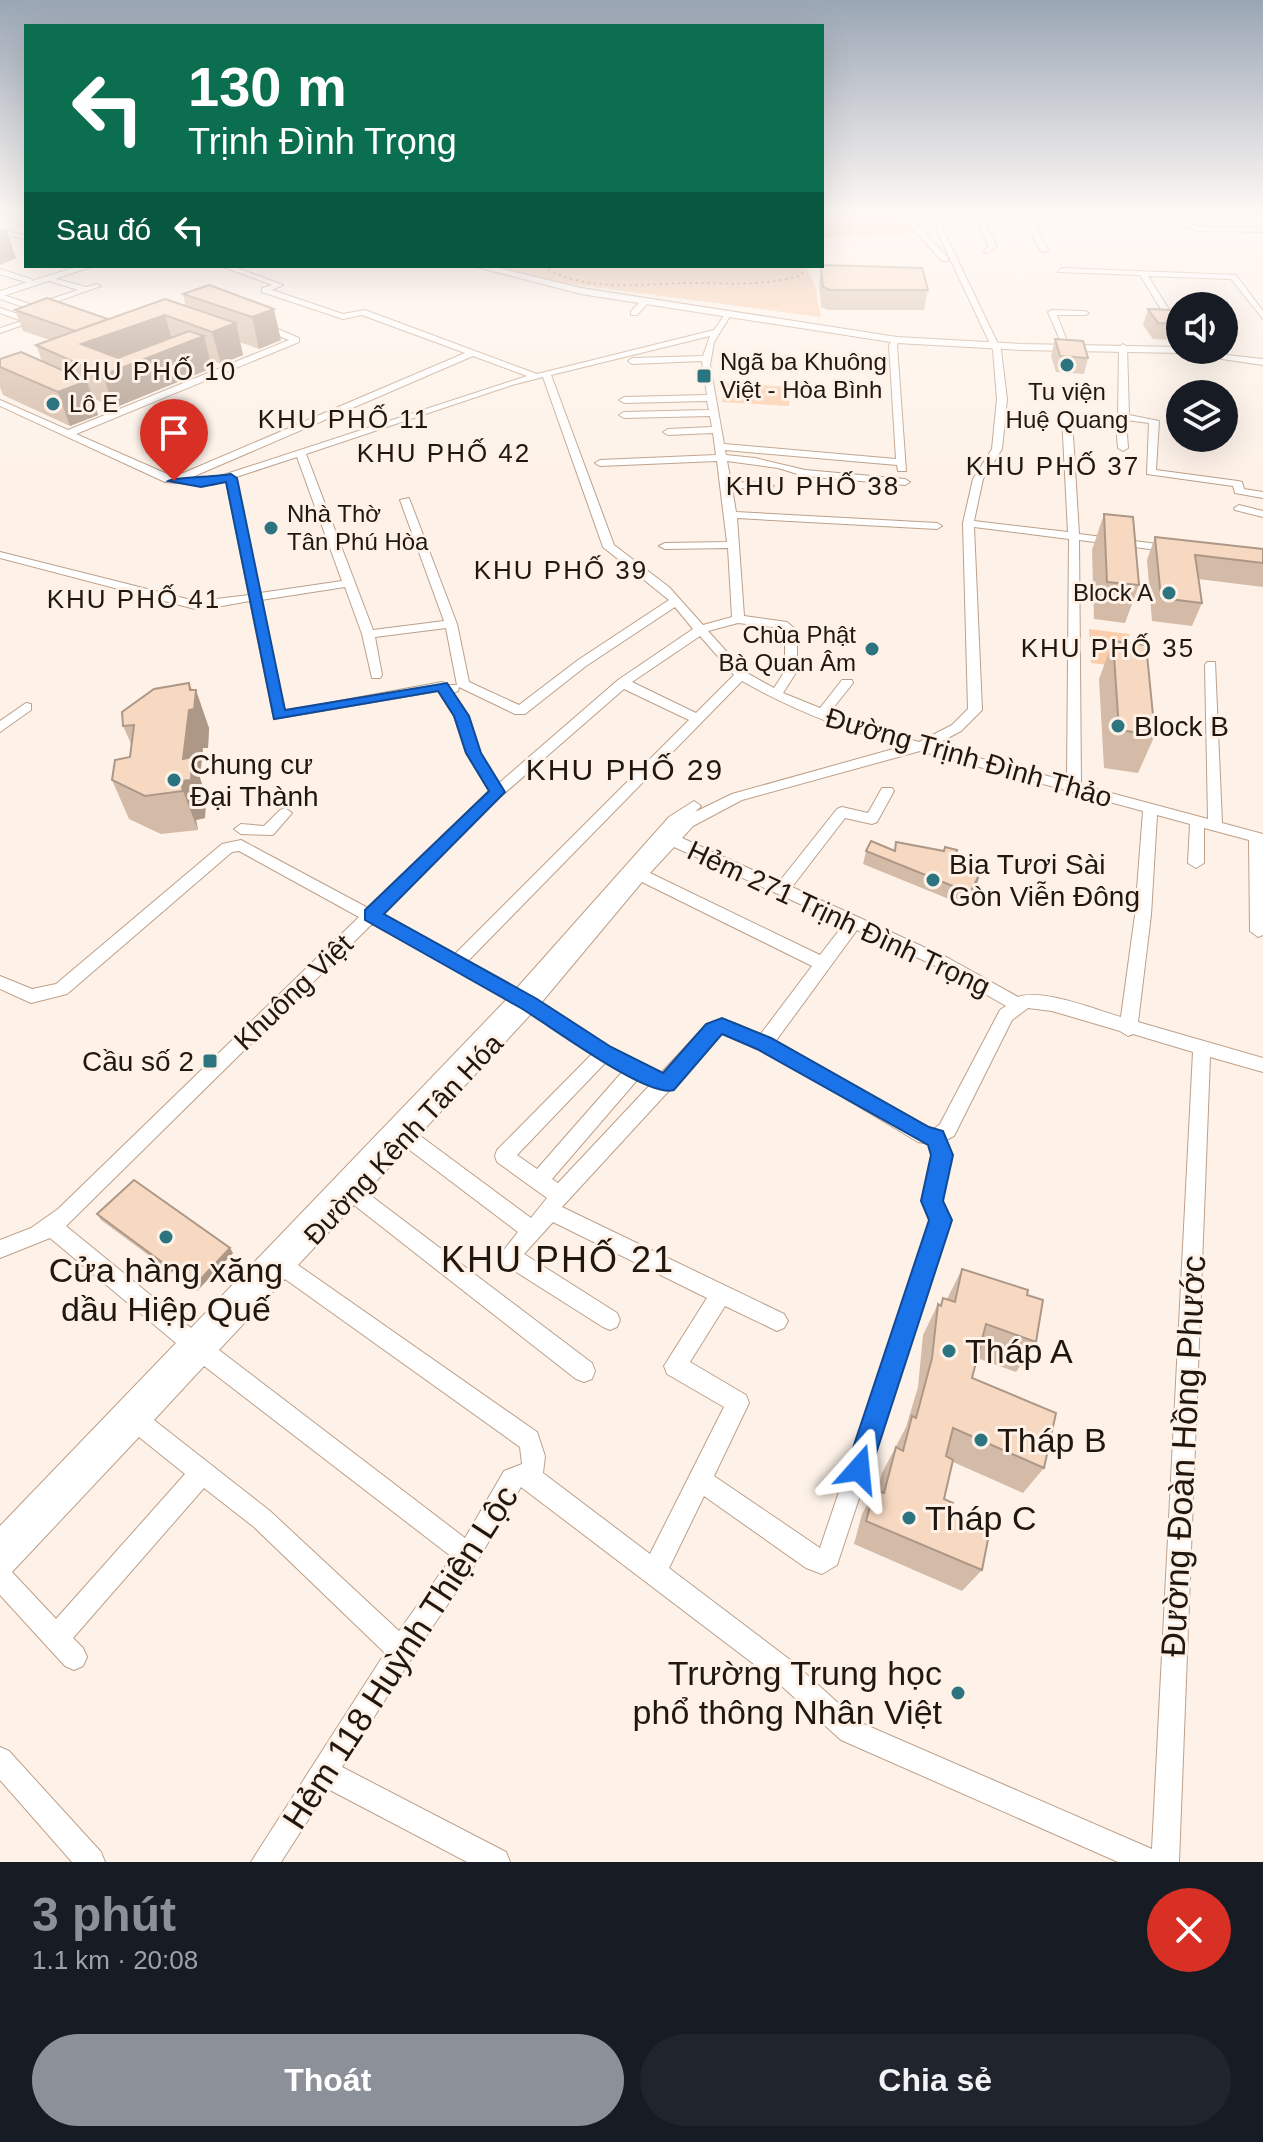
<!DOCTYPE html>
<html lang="vi">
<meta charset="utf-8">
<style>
body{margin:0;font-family:Helvetica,sans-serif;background:#20242c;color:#f1f3f6;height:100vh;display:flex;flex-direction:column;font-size:30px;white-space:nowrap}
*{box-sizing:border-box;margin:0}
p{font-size:26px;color:#9ea1a6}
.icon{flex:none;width:44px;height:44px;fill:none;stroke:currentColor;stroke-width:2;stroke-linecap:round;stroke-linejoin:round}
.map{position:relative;height:1862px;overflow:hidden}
.panel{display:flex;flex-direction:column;background:#171b24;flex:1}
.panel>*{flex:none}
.top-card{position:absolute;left:24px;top:24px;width:800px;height:244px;border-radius:0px;box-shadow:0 8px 32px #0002;background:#0b6e4f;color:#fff;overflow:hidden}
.fabs{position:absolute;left:1166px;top:292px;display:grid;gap:16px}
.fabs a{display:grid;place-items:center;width:72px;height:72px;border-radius:50%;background:#171b24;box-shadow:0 8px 32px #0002;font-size:40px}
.pin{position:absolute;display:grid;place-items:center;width:68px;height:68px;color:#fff;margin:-82px -34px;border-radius:50% 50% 50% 0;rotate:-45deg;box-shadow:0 0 8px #0007}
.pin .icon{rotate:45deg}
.me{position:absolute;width:88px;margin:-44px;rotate:18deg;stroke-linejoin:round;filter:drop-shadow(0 0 6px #0008)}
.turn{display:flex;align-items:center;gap:28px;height:168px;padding:0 32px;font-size:36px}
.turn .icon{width:104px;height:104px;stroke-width:2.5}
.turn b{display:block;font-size:56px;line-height:68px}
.then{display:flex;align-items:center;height:76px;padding:0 32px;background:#0003;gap:16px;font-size:30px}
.round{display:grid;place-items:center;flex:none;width:84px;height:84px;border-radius:42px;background:#20242c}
.headline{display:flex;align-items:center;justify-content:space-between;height:136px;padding:0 32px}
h1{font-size:48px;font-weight:700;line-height:60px;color:#8c9099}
.action{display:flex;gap:16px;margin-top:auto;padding:16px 32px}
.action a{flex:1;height:92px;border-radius:48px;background:#8c9099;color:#fff;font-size:32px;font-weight:700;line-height:92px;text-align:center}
.action a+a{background:#20242c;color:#f1f3f6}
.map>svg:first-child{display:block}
.green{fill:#fbcdab}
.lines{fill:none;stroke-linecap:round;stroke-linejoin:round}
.minor-casing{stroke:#bda08a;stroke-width:2}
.major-casing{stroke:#bda08a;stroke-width:2}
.minor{fill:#fff;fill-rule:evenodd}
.major{fill:#fff;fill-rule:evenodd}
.rail{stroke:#91867d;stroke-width:2;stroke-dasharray:2 4;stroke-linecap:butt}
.wall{fill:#d4bba7}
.shaded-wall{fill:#ad9888}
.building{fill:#f7d9c2;stroke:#ad9888;stroke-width:2}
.route{fill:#1a73e8;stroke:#114b97;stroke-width:2}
.poi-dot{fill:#2c747f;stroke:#fef2e8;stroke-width:3}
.labels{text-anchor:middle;stroke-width:6;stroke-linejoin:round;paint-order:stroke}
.far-poi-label{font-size:24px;fill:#22170f;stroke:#fef2e8;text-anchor:start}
.far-neighbourhood-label{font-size:26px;letter-spacing:2px;fill:#22170f;stroke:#fef2e8}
.poi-label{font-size:28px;fill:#22170f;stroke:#fef2e8;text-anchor:start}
.street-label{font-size:28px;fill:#22170f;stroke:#fef2e8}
.neighbourhood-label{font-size:30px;letter-spacing:2px;fill:#22170f;stroke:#fef2e8}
.near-poi-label{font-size:34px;fill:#22170f;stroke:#fef2e8;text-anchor:start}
.near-street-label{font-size:34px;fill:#22170f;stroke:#fef2e8}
.near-neighbourhood-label{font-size:36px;letter-spacing:2px;fill:#22170f;stroke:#fef2e8}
</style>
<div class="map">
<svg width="1263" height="1862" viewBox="0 0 1263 1862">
<rect width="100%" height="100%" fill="#fef2e8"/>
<!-- green -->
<path class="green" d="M822 212H900L899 216 916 233 822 238Z
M496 266H806L815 286 821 317 557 282Z
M725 383 790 387 789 406 722 402Z
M1089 629 1129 634 1132 668 1091 663Z"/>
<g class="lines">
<!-- minor casing -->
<g class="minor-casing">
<path id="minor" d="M9 212H18L0 221V216Z
M902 212H908L910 218 948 257V261H942L905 220Z
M928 212 1027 213 1181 220 1198 227 1263 228V232L1197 231 1180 224 1032 219 1048 250 1044 252 1040 250 1025 218 981 217 997 246 987 253 983 251 989 246 974 217 936 215 1001 350 1007 399 1002 449 983 479 974 521 1068 532 1062 416 1067 413 1118 419 1119 347 1123 344 1127 347 1129 415 1159 421 1156 470 1238 481 1242 482 1244 489 1263 492V498L1235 493 1233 486 1147 474 1149 423 1126 420 1128 448 1123 451 1118 448 1116 424 1072 419 1079 534 1173 546 1179 549 1173 552 1079 540 1081 785 1208 819 1205 665 1207 662H1215L1222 823 1263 834V935L1258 937 1250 931 1249 840 1204 828V863L1196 868 1188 863 1190 824 1157 815 1151 915 1138 1022 1263 1058V1072L1210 1057 1179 1862H1118L841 1740 775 1680 521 1487 476 1563 420 1645 342 1767 506 1852 510 1862H467L328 1789 281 1862H251L385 1653 254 1527 204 1488 73 1638 83 1648 87 1657 83 1666 74 1670 65 1666 0 1595V1526L176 1343 50 1238 0 1258V1240L31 1228 58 1209 359 917 239 851 232 852 67 994 31 1003 0 989V976L32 989 56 984 222 844 241 840 368 908 489 791 466 753 454 716 438 691 274 719 250 601 216 607 210 603 216 599 249 595 226 481 212 485 165 482 0 406V400L68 430 289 340 256 326V322H262L299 338V342L76 434 174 477 465 353 362 315 343 319 262 292V288L272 285 221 266H232L283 285 272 290 343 314 365 310 537 374 714 330 726 313H732L714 342 710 365 724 444 896 459 889 345 894 338H900L897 345 906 471H898L897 465 725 450 726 455 755 458 805 470 905 479 910 482 905 485 804 476 778 468 727 461 731 482 769 483 774 486 769 489 732 488 736 512 937 523 942 526 937 529 737 518 744 616 787 622 797 631V671L783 693 820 708 842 680H852L853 683 830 712 879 731 919 742 952 725 968 709 963 523 973 479 992 449 997 399 993 350ZM710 336 703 356 632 358 628 361 632 364 702 361 707 395 624 397 619 400 624 403 707 401 709 410 624 412 619 415 624 418 710 416 712 427 668 429 663 432 668 435 713 433 716 455 600 460 595 463 600 466 717 461 727 542 665 543 659 546 665 549 728 548 732 617 703 625 669 587 614 545 551 375ZM473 356 527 376 211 479 190 478ZM543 377 603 547 669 600 578 660 519 705 469 682 457 624 409 498 400 500 444 621 373 630 306 454 512 385ZM297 457 342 581 260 593 236 477ZM974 527 1069 539 1067 781 933 746 961 731 982 710ZM345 587 362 634 372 678H380L382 675 375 637 446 628 457 685H448L442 682 285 711 261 600ZM675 607 693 629 618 680 499 783 480 753 468 716 453 693 458 691 459 687 515 714H525L586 666ZM738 623 780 628 785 632V671L774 688 745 672 708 631ZM700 636 734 675 696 713 632 682ZM742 681C793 710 847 731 904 746L732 794 695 812 701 806 694 801 669 817 516 989 467 962ZM624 689 689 720 454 955 381 915 492 804ZM920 751 1143 811 1135 915 1121 1017C1096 1010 1042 988 1018 997L950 959 792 887 845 818 872 824 877 822 894 791 892 788H882L868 813 842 807 837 809 779 882 682 838 693 826 742 800ZM674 847 844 924 820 955 650 873ZM642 882 812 966 760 1035C740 1026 728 1015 707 1024L661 1073 610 1048 541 1003ZM372 924 507 999 191 1328 66 1226ZM857 930 938 967 1006 1006 1000 1010 940 1124 934 1129 928 1128 775 1042ZM1028 1008 1052 1011 1120 1031 1128 1036 1133 1034 1193 1052 1152 1849 859 1722 793 1662 669 1568 704 1496 806 1568 822 1574 837 1565 951 1220 942 1201 951 1155 946 1140 954 1136 1012 1020ZM531 1014 592 1054 497 1150 495 1156 497 1162 547 1198 531 1218 419 1135ZM722 1033 786 1063 918 1142 929 1144 933 1155 922 1201 931 1220 820 1548 714 1476 749 1403 746 1395 690 1362 725 1306 777 1331 784 1328 788 1321 784 1314 562 1207ZM606 1062 623 1071 537 1169 517 1155ZM638 1079 650 1085 558 1183 552 1179ZM407 1148 518 1232 499 1256 502 1263 603 1327 610 1330 617 1327 620 1320 617 1313 524 1254 553 1222 707 1298 664 1366 667 1374 724 1407 650 1554 543 1473 545 1456 537 1432 298 1265 354 1205 576 1379 584 1382 592 1379 595 1371 592 1363 366 1192ZM285 1279 520 1447 522 1464 504 1471 465 1538 219 1350ZM204 1366 452 1557 399 1631 270 1511 154 1420ZM139 1437 185 1474 56 1619 12 1572Z
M5 231 26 235V239L3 234Z
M1061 268 1236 275 1263 311V319L1231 279 1148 276 1180 327V337L1177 336 1140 275 1058 272Z
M0 269 31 279 32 281 28 283 0 274Z
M46 276 86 287 97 284 101 286 33 310 0 299V294L33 305 78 290 46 280Z
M642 300 649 302 637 315H631V311Z
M0 308 33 319 34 321 0 333V328L22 321 0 313Z
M1052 310 1085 311 1089 313 1085 315H1057L1070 349 1063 347 1048 312Z
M1186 350H1194V351L1190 354Z
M1239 505 1263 511V517L1235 510 1234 508Z
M0 552 199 602 201 605 195 609 0 558Z
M26 703 31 704V710L0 732V721Z
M285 808 292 813 273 835 241 834 234 829 241 824 264 826 280 810Z
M0 1747 9 1751 101 1852 105 1862H72L0 1780Z"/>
</g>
<!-- major casing -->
<g class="major-casing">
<path id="major" d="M79 266H94L0 297V291Z
M473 266H490L581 288 897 337 1021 344 1180 347V350L1263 359V365L1181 353 1021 350 897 343 581 294Z"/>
</g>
<!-- minor -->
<use href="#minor" class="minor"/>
<!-- major -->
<use href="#major" class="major"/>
<!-- rail -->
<path class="rail" d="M543 266C585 293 639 284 687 283 729 283 761 287 802 275L803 266"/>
</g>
<!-- wall -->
<path class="wall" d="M15 212H26V229L20 228Z
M821 266 928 290 924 310H828L821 307 819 284Z
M209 285 281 340 259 349 240 342 243 355 221 364 210 360 212 368 114 408 93 398 98 415 70 426 3 395 0 387V359L42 361 36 345 50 340 23 331 15 310 108 320 186 307 183 294Z
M1148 309 1180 324 1174 340 1153 339 1143 325Z
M1055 339 1088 358 1084 374 1056 372 1051 356Z
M154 448 196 452 173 462 156 454Z
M1104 514 1139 585 1125 623 1094 619 1092 550Z
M1155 537 1263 549V587L1198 579 1202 603 1192 626 1152 621 1147 560Z
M1113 641 1155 735 1138 773 1104 768 1099 679Z
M189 683 209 728 208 748H203L200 778 206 796 205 818 196 820 198 830 161 834 129 819 112 780 130 757 132 746 123 726Z
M896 842 954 863 977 884 966 906 863 864 866 851 894 850Z
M97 1214 233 1253 197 1291 101 1220Z
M962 1269 1027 1295 1036 1342 1016 1372 977 1358 972 1378 1044 1468 1023 1493 953 1462 944 1499 982 1570 962 1591 854 1544 862 1514 875 1490 877 1491 882 1473 906 1427 918 1387 923 1335 938 1304 940 1305 943 1298 947 1299Z"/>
<!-- shaded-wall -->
<path class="shaded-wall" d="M6 229 16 258 0 265V231Z
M274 309 281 340 259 349 252 317Z
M165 315 174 347 90 369 75 331Z
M236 323 243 355 221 364 212 332Z
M204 336 212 368 114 408 103 375Z
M87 381 98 415 70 426 58 392Z
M194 446 196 452 173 462 172 456Z
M189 683 195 699 196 690 209 728 208 748H203L200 778 206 796 205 818 196 820 198 830 183 791 181 781Z
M981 871 977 884 966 906 970 893Z
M230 1248 233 1253 197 1291 194 1286Z"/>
<!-- building -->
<path class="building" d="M822 265 922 268 928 290H830L823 287 821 266Z
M209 285 274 309 252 317 183 294Z
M47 298 108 319 75 331 15 310Z
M165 299 236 323 212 332 165 315 81 344 118 358 189 331 204 336 103 375 36 345Z
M1148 309 1170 310 1180 324 1158 323Z
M1055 339 1083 341 1088 358 1060 356Z
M21 352 87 381 58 392 0 367V359Z
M176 438 194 446 172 456 154 448Z
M1104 514 1133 517 1139 585 1107 582Z
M1155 537 1263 549V563L1195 555 1202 603 1161 598Z
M1113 641 1146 645 1155 735 1119 730Z
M189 683 190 690H196L194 709 189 710 183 759 192 757 191 780 181 781 183 791 145 796 112 780 115 760 130 757 134 725 123 726 122 712 154 689Z
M871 841 895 851 896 842 944 851 945 847 957 850 954 863 981 871 970 893 866 851Z
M134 1180 230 1248 194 1286 97 1214Z
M962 1269 1028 1290 1027 1295 1043 1300 1036 1342 986 1324 972 1378 1056 1413 1044 1468 953 1428 946 1456 953 1460 944 1499 953 1503 951 1512 990 1529 982 1570 866 1521 875 1490 884 1493 896 1447 903 1451 912 1416 916 1418 932 1358 938 1304 941 1306 943 1298 955 1302Z"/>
<!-- sky -->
<linearGradient id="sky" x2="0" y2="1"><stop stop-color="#9aa6b5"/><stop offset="0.45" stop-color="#fff9f5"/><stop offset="1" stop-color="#fff9f5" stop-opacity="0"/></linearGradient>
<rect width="1263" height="473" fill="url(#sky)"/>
<!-- route -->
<path class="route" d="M231 474 237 478 285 710 447 683 469 716 481 753 505 792 384 914 537 999 611 1047 663 1073 706 1024 722 1018 771 1038 929 1127 943 1131 953 1155 943 1201 952 1220 868 1478 859 1482 849 1478 846 1469 929 1220 921 1201 931 1155 928 1145 757 1049 722 1034 674 1090C647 1099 547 1023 519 1007 468 978 416 949 365 920V910L489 791 466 753 454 716 438 691 274 719 226 482 201 487 168 481C175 477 217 477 231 474Z"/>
<!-- markers -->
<g class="poi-dot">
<circle cx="1067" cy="365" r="8"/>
<rect x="696" y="368" width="16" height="16" rx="4"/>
<circle cx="53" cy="404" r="8"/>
<circle cx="271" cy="528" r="8"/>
<circle cx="1169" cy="593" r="8"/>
<circle cx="872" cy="649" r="8"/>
<circle cx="1118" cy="726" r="8"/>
<circle cx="174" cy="780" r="8"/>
<circle cx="933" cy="880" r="8"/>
<rect x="202" y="1053" width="16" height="16" rx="4"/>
<circle cx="166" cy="1237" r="8"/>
<circle cx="949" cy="1351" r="8"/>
<circle cx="981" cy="1440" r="8"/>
<circle cx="909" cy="1518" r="8"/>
<circle cx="958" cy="1693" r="8"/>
</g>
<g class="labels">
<!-- far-poi labels -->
<g class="far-poi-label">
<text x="720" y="370">Ngã ba Khuông<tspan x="720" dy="28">Việt - Hòa Bình</tspan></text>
<text x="1067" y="400" text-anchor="middle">Tu viện<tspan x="1067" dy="28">Huệ Quang</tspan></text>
<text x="69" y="412">Lô E</text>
<text x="287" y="522">Nhà Thờ<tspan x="287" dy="28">Tân Phú Hòa</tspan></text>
<text x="1153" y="601" text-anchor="end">Block A</text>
<text x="856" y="643" text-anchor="end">Chùa Phật<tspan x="856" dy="28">Bà Quan Âm</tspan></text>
</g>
<!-- far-neighbourhood labels -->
<g class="far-neighbourhood-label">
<text x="150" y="380">KHU PHỐ 10</text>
<text x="344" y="428">KHU PHỐ 11</text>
<text x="444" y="462">KHU PHỐ 42</text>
<text x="1053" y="475">KHU PHỐ 37</text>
<text x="813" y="495">KHU PHỐ 38</text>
<text x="561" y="579">KHU PHỐ 39</text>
<text x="134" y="608">KHU PHỐ 41</text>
<text x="1108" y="657">KHU PHỐ 35</text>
</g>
<!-- poi labels -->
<g class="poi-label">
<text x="1134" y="736">Block B</text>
<text x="190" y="774">Chung cư<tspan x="190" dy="32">Đại Thành</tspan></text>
<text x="949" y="874">Bia Tươi Sài<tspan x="949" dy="32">Gòn Viễn Đông</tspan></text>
<text x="194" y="1071" text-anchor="end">Cầu số 2</text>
</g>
<!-- street labels -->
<g class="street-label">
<text transform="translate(969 757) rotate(16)" y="10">Đường Trịnh Đình Thảo</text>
<text transform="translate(839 918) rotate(25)" y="10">Hẻm 271 Trịnh Đình Trọng</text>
<text transform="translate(293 992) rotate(-44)" y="10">Khuông Việt</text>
<text transform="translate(403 1139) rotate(-47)" y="10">Đường Kênh Tân Hóa</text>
</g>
<!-- neighbourhood labels -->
<g class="neighbourhood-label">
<text x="625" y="780">KHU PHỐ 29</text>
</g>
<!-- near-poi labels -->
<g class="near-poi-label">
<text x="166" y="1282" text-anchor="middle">Cửa hàng xăng<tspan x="166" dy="39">dầu Hiệp Quế</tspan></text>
<text x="965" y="1363">Tháp A</text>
<text x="997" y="1452">Tháp B</text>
<text x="925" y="1530">Tháp C</text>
<text x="942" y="1685" text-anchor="end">Trường Trung học<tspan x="942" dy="39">phổ thông Nhân Việt</tspan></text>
</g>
<!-- near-street labels -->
<g class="near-street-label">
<text transform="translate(1183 1456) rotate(-87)" y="12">Đường Đoàn Hồng Phước</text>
<text transform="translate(400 1657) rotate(-57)" y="12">Hẻm 118 Huỳnh Thiện Lộc</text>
</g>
<!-- near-neighbourhood labels -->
<g class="near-neighbourhood-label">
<text x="558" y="1272">KHU PHỐ 21</text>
</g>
</g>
</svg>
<div class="fabs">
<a><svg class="icon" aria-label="sound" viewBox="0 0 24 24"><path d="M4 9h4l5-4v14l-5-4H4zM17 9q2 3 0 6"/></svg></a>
<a><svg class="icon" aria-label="layers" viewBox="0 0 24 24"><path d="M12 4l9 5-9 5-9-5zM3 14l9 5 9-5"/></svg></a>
</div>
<div class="pin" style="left:174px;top:481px;background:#d93025"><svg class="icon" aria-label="arrive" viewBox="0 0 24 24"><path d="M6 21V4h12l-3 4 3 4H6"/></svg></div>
<svg class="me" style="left:859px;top:1469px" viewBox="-20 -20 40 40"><path d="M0-17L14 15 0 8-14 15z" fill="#1a73e8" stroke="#fff" stroke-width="4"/></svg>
<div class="top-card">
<div class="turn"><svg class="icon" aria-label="left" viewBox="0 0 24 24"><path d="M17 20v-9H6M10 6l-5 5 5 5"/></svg><div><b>130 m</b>Trịnh Đình Trọng</div></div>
<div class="then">Sau đó<svg class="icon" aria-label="left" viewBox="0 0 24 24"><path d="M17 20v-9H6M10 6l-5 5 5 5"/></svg></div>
</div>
</div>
<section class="panel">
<div class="headline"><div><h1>3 phút</h1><p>1.1 km · 20:08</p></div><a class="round" style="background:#d93025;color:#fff"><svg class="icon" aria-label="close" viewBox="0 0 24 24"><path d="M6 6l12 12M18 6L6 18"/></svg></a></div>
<div class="action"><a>Thoát</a><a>Chia sẻ</a></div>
</section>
